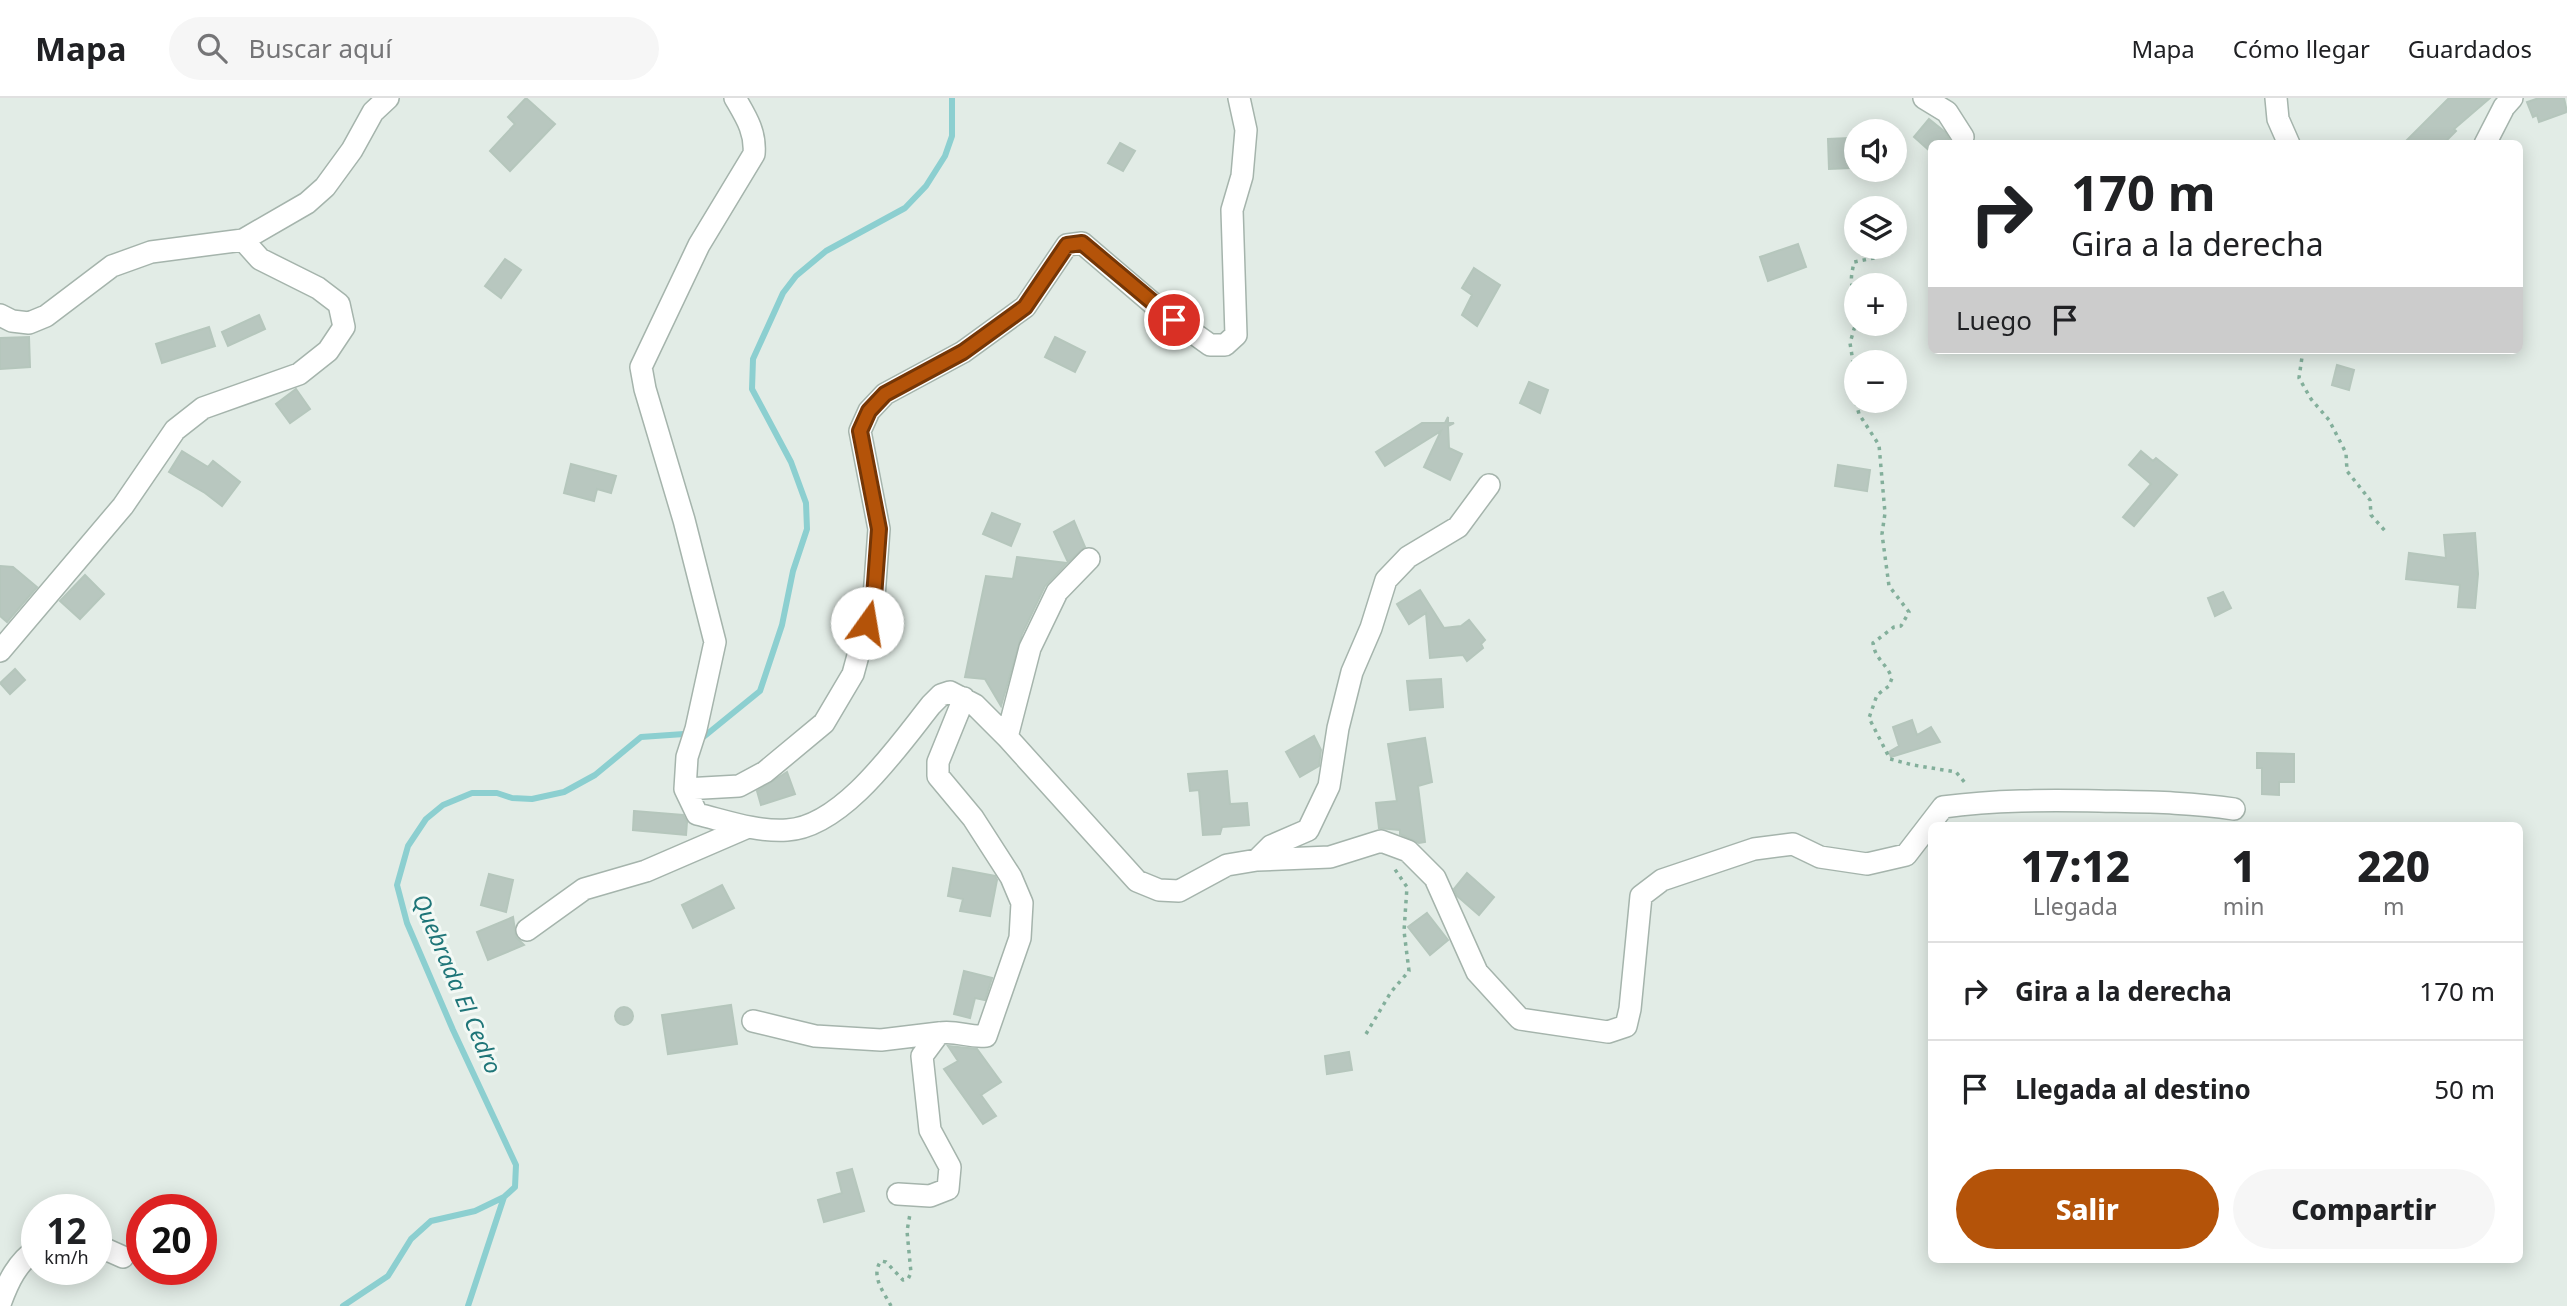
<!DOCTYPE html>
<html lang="es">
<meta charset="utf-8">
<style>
body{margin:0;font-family:"Noto Sans",sans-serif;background:#f6f6f6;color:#202124;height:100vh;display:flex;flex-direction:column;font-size:26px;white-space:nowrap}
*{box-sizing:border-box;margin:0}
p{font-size:23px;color:#757577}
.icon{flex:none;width:38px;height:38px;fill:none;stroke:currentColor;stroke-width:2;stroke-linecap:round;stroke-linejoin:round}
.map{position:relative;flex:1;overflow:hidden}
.sheet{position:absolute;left:1928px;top:724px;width:595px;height:441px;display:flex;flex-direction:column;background:#fff;border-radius:10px;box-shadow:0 4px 18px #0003}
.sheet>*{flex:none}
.guide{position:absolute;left:1928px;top:42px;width:595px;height:214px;border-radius:10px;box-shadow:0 4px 18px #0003;background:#fff;color:#202124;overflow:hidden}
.buttons{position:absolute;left:1844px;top:21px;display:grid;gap:14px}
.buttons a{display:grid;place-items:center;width:63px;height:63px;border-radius:50%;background:#fff;box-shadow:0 4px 18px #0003;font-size:35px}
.speed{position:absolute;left:21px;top:1096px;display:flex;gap:14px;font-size:35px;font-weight:700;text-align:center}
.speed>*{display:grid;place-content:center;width:91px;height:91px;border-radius:50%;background:#fff;box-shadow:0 4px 18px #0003;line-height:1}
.speed small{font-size:18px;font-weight:400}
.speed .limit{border:10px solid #d22;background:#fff;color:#111}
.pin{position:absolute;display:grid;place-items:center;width:60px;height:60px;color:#fff;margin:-30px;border:4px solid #fff;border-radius:50%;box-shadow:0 2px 7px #0007}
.me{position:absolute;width:77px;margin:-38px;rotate:13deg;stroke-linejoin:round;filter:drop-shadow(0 0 5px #0008)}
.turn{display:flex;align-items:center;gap:24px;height:147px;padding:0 28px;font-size:32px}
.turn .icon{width:91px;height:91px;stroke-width:2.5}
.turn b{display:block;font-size:49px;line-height:60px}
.then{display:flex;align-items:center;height:66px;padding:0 28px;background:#0003;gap:14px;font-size:26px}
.eta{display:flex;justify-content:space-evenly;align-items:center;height:119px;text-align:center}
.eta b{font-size:42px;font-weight:800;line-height:49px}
.button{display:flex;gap:14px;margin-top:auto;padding:14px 28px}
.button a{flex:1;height:80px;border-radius:42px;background:#b45309;color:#fff;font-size:28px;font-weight:800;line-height:80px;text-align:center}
.button a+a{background:#f6f6f6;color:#202124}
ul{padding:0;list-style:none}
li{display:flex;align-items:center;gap:21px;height:98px;padding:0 28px;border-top:2px solid #e0e0e0}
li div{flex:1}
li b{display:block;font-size:26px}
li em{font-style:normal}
header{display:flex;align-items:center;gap:42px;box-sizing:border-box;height:98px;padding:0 35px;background:#fff;border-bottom:2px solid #e0e0e0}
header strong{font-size:33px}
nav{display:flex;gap:38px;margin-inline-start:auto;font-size:24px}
.search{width:490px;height:63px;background:#f6f6f6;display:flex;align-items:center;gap:18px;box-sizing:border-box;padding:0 24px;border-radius:38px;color:#757577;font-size:26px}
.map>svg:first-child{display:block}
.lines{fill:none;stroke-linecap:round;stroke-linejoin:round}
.stream{stroke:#8ccfd0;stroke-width:6}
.building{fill:#b8c7bf;stroke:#b5c6bc;stroke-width:2}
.minor-casing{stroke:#a5b4ac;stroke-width:24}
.path{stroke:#83af9b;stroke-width:3.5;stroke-dasharray:3.5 5;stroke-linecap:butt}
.minor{stroke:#fff;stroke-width:21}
.route-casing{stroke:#753606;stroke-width:18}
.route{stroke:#b45309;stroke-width:12}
.labels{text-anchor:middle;stroke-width:6;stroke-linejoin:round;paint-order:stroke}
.water-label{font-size:23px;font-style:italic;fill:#1e7578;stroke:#f3f9f5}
</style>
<header>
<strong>Mapa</strong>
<div class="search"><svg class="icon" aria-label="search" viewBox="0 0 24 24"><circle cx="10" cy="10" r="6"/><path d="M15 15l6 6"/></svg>Buscar aquí</div>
<nav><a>Mapa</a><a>Cómo llegar</a><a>Guardados</a></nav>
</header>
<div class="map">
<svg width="2567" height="1208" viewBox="0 0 2567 1208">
<rect width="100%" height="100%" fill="#e2ece6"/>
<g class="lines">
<!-- stream -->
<path class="stream" d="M701 641 760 593 782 527 793 473 807 431 806 405 791 364 752 291 753 261 783 195 796 178 826 153 905 110 926 88 945 58 952 38V0
M343 1208 388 1178 411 1141 431 1123 475 1113 504 1099 515 1089 516 1067 453 932 407 825 397 787 408 748 426 721 443 707 472 695H497L512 700 532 701 564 694 595 677 641 639 684 636
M468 1208 504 1099"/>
</g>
<!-- building -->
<path class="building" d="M526 0 555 26 510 73 490 53 515 26 508 19Z
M2449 0H2490L2454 31 2456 33 2443 46H2403Z
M2539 0H2564L2567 14 2539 24 2537 17 2533 19 2527 4Z
M1929 21 1945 34 1952 46H1932V55L1914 39Z
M1850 40 1851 70 1829 71 1828 41Z
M1120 45 1135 53 1123 73 1108 65Z
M1798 146 1806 169 1768 183 1760 159Z
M505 161 521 172 501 200 485 188Z
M1474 170 1500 187 1477 228 1462 217 1472 197 1462 190Z
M259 217 265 231 228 248 222 234Z
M209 229 215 248 162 265 156 246Z
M29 239 30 269 0 271V240Z
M1055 239 1085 254 1075 274 1045 259Z
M2337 267 2354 272 2349 292 2332 287Z
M1529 284 1548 292 1540 315 1520 305Z
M296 291 310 311 290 325 276 306Z
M1448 319V325H1454L1448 328 1449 350 1462 356 1450 382 1424 369 1441 333 1385 368 1376 354 1422 325H1445Z
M182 353 208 369 213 363 240 384 222 408 205 395 169 374Z
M2141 353 2153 363 2156 360 2177 377 2134 428 2123 419 2151 386 2129 367Z
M571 366 616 378 611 395 597 391 594 403 564 395Z
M1838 367 1870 372 1867 393 1835 388Z
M992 415 1020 426 1011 448 983 436Z
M1074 423 1085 449 1068 464 1054 434Z
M2475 435 2478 476 2475 510 2458 509 2460 487 2406 481 2409 455 2446 460 2444 437Z
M1017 459 1067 465 1045 488 1022 536 1001 608 985 581 965 579 986 478 1013 481Z
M0 468 13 469 37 489 7 524 0 518Z
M85 477 104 496 80 521 60 503Z
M1420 492 1444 530 1461 528 1469 522 1485 542 1481 546 1483 550 1467 563 1463 557 1430 560 1426 515 1409 526 1397 506Z
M2223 494 2231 510 2215 518 2208 500Z
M15 571 25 582 10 596 0 585Z
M1441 581 1443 609 1410 612 1407 583Z
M1912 622 1917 637 1931 629 1940 644 1891 659 1889 654 1899 648 1893 629Z
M1314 638 1321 652 1319 668 1300 679 1286 654Z
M1425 640 1432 684 1418 688 1425 744 1419 745 1400 736V732L1379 730 1376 705 1397 703 1388 646Z
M2257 655 2294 656V684H2279V697L2262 696V670H2257Z
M1227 673 1230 706 1247 705 1249 727 1222 729 1220 736 1203 737 1199 692 1190 693 1188 676Z
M787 674 795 696 761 707 757 693Z
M634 713 683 717 687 724 686 737 633 732Z
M953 770 995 778 997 782 990 818 960 813 963 801 948 798Z
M1467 775 1494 799 1479 817 1457 798 1454 791Z
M489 776 513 782 506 814 481 807Z
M722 787 734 810 693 830 682 807Z
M1427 815 1448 842 1430 857 1408 829Z
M513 819 516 839 524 847 488 862 477 834Z
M964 873 992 880 985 902 975 900 970 920 954 916Z
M731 907 737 946 668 956 662 917Z
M615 918a9 9 0 1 1 18 0a9 9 0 1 1-18 0Z
M948 948 977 951 1001 984 981 997 996 1018 983 1026 944 971 958 963Z
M1349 954 1352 972 1327 976 1325 958Z
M852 1071 864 1113 824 1124 818 1102 842 1095 837 1075Z"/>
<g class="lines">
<!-- minor casing -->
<g class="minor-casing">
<path id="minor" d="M735 0C746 19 756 34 754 56L699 147 641 269 645 291 684 422 715 544 696 631 687 659 685 691 697 716C726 723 756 734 787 732 843 729 899 647 931 607L941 597 950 594 975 607 1007 639 1137 783 1159 792 1179 793 1227 767 1257 762 1330 759 1381 743 1408 753 1435 780 1477 874 1520 921 1608 934 1626 928 1630 911 1641 798 1662 782 1754 751 1793 746 1820 759 1867 766 1906 757 1943 709C1995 702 2047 702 2099 703 2145 704 2189 704 2234 711
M1924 0 1947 14 1963 39
M2276 0 2278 21 2289 46
M2485 46 2504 9 2512 0
M0 217 12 223 29 225 46 218 112 168 151 154 243 142 307 105 325 89 352 52 373 14 388 0
M0 553 123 408 175 332 203 310 299 276 328 253 344 229 339 206 318 190 260 161 243 142
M1007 639 1030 550 1057 494 1089 461
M685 691 739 688 765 674 824 625 853 576 874 499 879 431 860 333 869 313 885 296 963 254 1025 209 1067 147 1082 145 1157 209 1210 247H1225L1236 237 1232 112 1242 78 1246 32 1239 0
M1257 762 1271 748 1308 732 1329 688 1338 630 1352 574 1371 530 1386 482 1408 459 1458 429 1489 387
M527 832 584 791 646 773 748 729
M753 923 815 938 881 942 939 935
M898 1096 930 1098 948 1091 950 1069 930 1032 922 958 939 935C958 932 968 940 986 938L1020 840 1022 805 1011 779 973 720 938 678V664L964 600
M96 1147 123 1159
M0 1206C8 1184 17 1164 37 1151"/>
</g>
<!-- path -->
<path class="path" d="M1857 196C1848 188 1852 175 1854 164L1879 159 1874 149
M1857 221 1850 245 1853 264 1851 286 1859 316 1879 347 1885 415 1882 436 1889 488 1909 514 1901 528 1894 529 1873 545C1875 561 1886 565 1892 580L1889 588 1877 597 1869 620 1890 661 1913 667 1956 674 1966 686
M2303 252 2299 280 2311 301 2329 322 2346 355 2347 373 2370 402 2371 417 2386 434
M1366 936 1391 894 1409 873 1404 833 1407 789 1394 770
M891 1208C884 1194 870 1178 881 1163L886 1164 903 1182 908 1181 911 1175 907 1133 910 1116"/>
<!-- minor -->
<use href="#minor" class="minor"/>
</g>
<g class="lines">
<!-- route casing -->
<g class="route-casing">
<path id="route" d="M867 525 874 499 879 431 860 333 869 313 885 296 963 254 1025 209 1067 147 1082 145 1174 222"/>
</g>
<!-- route -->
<use href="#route" class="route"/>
</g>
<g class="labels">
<!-- water labels -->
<g class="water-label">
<text transform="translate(457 886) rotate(67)" y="8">Quebrada El Cedro</text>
</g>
</g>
</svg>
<div class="buttons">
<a><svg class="icon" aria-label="sound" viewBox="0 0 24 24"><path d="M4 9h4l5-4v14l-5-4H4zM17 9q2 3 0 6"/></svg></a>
<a><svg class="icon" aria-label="layers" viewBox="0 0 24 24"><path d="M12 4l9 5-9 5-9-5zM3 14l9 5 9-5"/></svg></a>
<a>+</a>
<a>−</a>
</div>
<div class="speed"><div>12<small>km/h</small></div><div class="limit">20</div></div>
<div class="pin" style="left:1174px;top:222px;background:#d93025"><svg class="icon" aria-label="arrive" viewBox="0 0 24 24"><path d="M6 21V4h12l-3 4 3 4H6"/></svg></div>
<svg class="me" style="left:867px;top:525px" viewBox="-20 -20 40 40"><circle r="19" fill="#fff"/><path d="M0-13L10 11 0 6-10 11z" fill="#b45309"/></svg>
<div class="guide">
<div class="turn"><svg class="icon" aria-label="right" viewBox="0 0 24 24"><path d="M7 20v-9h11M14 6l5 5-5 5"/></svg><div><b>170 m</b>Gira a la derecha</div></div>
<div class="then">Luego<svg class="icon" aria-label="arrive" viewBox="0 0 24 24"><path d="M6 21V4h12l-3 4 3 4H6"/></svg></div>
</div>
<section class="sheet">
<div class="eta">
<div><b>17:12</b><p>Llegada</p></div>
<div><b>1</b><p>min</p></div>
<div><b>220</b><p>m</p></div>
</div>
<ul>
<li><svg class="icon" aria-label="right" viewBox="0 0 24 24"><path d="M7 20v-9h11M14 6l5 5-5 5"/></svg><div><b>Gira a la derecha</b></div><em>170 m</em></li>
<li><svg class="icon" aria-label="arrive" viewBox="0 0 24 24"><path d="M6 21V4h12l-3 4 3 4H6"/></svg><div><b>Llegada al destino</b></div><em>50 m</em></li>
</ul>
<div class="button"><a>Salir</a><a>Compartir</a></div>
</section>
</div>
